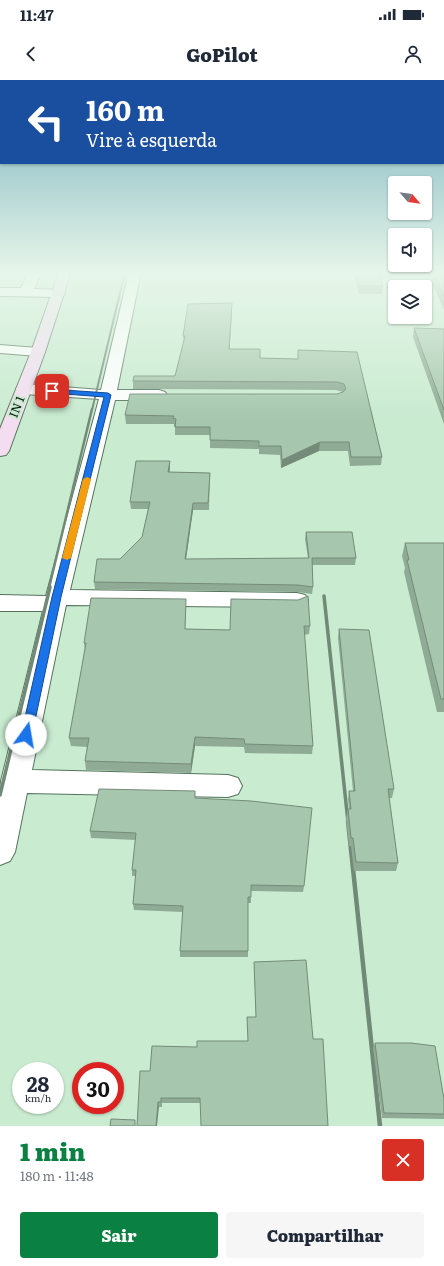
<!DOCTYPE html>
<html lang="pt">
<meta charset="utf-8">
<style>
body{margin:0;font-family:Literata,serif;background:#f6f6f7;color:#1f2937;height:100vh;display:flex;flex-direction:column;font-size:15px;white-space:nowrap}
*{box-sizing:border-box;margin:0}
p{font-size:13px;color:#747a83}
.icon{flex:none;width:22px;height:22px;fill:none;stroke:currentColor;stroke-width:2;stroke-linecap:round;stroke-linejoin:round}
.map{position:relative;height:1046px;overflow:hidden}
.side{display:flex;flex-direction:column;background:#fff;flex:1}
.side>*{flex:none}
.top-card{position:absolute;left:0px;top:0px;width:444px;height:84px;box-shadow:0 1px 3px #0004;background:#1a4fa0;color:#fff;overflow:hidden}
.needle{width:26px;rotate:118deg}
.tools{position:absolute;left:388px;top:96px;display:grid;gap:8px}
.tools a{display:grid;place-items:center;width:44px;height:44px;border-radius:4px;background:#fff;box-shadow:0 1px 3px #0004;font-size:20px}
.speed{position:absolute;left:12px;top:982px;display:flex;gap:8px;font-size:20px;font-weight:700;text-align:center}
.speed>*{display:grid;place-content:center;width:52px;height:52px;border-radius:50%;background:#fff;box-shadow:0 1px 3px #0004;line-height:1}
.speed small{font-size:10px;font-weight:400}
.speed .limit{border:6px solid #d22;background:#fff;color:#111}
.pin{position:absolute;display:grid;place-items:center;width:34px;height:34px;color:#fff;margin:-17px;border-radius:8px;box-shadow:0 2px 6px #0006}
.me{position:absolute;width:44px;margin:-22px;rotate:13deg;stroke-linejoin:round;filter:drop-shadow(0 0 3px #0008)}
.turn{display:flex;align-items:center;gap:14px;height:84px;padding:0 20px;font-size:18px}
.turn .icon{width:52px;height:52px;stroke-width:2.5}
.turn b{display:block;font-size:28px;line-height:34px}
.round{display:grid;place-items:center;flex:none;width:42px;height:42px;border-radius:4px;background:#f6f6f7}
.summary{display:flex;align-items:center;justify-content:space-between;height:68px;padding:0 20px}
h1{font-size:24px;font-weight:800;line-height:30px;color:#0b8043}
.button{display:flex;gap:8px;margin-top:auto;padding:8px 20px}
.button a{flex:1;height:46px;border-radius:4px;background:#0b8043;color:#fff;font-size:16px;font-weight:800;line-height:46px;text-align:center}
.button a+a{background:#f6f6f7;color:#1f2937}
.status{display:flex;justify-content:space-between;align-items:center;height:28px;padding:0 20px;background:#fff;direction:ltr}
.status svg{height:11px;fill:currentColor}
header{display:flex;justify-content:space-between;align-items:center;height:52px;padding:0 20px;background:#fff;font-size:18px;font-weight:800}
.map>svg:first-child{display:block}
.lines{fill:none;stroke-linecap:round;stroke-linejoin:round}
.street-casing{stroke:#55735c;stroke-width:2}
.secondary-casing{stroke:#55735c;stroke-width:2}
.street{fill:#fff;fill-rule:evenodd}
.secondary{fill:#f4ddf1;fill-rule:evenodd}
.rail-far3{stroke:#718977;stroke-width:2}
.rail-far2{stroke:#718977;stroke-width:2.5}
.rail-far1{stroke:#718977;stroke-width:3.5}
.rail{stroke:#718977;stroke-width:4.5}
.wall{fill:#8fab95}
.shaded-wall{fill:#748b79}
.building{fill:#a6c7ad;stroke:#748b79}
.route{fill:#1a73e8;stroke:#114b97}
.slow{fill:#f59e0b}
.labels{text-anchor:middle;stroke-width:4;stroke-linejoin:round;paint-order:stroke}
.far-street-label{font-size:12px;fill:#101c13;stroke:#c9ebd0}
</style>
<div class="status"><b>11:47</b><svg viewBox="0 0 49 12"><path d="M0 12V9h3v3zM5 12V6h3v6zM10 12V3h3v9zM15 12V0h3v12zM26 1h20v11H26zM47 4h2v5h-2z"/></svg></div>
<header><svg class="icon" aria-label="back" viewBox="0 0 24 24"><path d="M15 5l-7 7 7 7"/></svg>GoPilot<svg class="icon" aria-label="person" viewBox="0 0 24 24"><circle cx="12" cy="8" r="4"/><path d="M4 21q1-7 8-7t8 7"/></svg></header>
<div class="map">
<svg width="444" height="1046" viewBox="0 0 444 1046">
<rect width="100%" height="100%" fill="#c9ebd0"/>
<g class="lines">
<!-- street casing -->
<g class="street-casing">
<path id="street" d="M29 192H42L34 209 63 210 65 213 63 216 58 217 0 216V208H21Z
M129 192H141L117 310H159L165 312 167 315 165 318 159 320H115L70 510 297 513 305 515 308 520 305 525 297 527 66 525 32 690 228 695 238 698 242 706 238 714 228 717 27 713 15 772 10 781 0 785V711L1 701 43 531H0V515L46 516 99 319 24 314 18 312 16 309 18 306 24 304 101 310Z
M0 265 38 268 43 269 45 272 43 275 38 276 0 273Z"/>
</g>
<!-- secondary casing -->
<g class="secondary-casing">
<path id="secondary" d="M59 192H71L45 272 9 371 6 375 0 376V349L31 272Z"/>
</g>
<!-- street -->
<use href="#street" class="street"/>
<!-- secondary -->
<use href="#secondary" class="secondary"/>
<!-- rail-far3 -->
<path class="rail-far3" d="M92 330 125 192"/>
<!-- rail-far2 -->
<path class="rail-far2" d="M49 508 92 329"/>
<!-- rail-far1 -->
<path class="rail-far1" d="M324 516 348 742
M0 715 50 507"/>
<!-- rail -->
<path class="rail" d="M348 741 380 1046"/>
</g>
<!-- wall -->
<path class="wall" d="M155 192H203V194L156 195Z
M353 192H444V230L430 198H380L383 206 382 214H359Z
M232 231 229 269 260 278 298 279V270L357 272 382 377 381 385 350 386 348 371H319L281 388 280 375 259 374V369L210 368V355H175V347H174V344H126L125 335 337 314 343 312 336 310 133 309V301L175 296 184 261 183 256Z
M414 248 444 249V344L413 257Z
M170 381 169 392 210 393 209 430H193L186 479 308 478 305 459 306 452 356 478 355 485H312L313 507 312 514 297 512 95 509 94 502 120 479 142 457 148 429H131L130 422Z
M405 463H444V632H437L404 492 405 488 402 476Z
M186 528 185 549 230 550 310 546 309 554 304 555 313 666 312 674 245 673 244 667 195 666 191 693 86 690 85 681 87 667 71 666 69 658 85 570 84 563Z
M339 549 394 709 392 718H389L398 783 396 791H354L351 766H349L346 738 348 729H349L348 719 349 711H353L338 558Z
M196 719 304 806 303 812 251 811V823H248V877H180V871L183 832 134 830 133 824 136 796H132V790L136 760 91 758 90 751Z
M254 882 313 959 200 1023H162V1027H159L150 991 197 967 248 961 247 937H256L254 888Z
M375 963 444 1019V1039L382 1038 373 968Z"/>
<!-- shaded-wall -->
<path class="shaded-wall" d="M232 223V231L229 276V269Z
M320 362 319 371 281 388 282 380Z
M170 381V387L169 399 168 392Z
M193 423V430L185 486V479Z
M195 657V666L191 693V684Z
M158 1022 159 1027 157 1046H156Z"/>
<!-- building -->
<path class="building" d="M356 192H378L383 206H360Z
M433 192H444V218Z
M232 223 229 269H260V278L298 279V270L357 272 382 377H351L349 362H320L282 380 281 366H259V361L210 360V347H175L176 339 173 338 174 336 125 335 130 314H337L343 312 346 309 344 304 337 302 133 301 134 296H175L185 256H183L188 224Z
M414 248 444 249V330Z
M136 381H170L168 392 210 393 208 423H193L185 479 309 478 306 452H352L356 478H312L313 507 298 505 94 502 97 479H120L142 457 150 422H130Z
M405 463H444V619H441L407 480H409Z
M308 516 310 546H304L313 666 245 664 244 659 195 657 191 684 85 681 89 658H69L86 563H84L91 518 186 519 185 549 230 550 231 519 298 520Z
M339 549 369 550 394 709H388L398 783 356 782 353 758H351L348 729H351L349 711H355Z
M99 709 195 711V718L251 721 312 728 304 806 251 805V817H248V871H180L183 826 133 824 136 790H132L136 753 90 751Z
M306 880 313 959H323L328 1046H201L200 1018H161V1022H158L156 1046H137L140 991H150L152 966 197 967V961H248L247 937H256L254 882Z
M375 963H411L435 966 444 1019V1034L384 1033Z
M111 1039 135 1040V1046H110Z"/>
<!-- sky -->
<linearGradient id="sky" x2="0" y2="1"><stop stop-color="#75afbc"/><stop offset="0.57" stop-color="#e7f6ea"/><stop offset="1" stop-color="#e7f6ea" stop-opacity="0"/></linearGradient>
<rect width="444" height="339" fill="url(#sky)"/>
<!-- route -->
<path class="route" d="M50 309 108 313 111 315 61 517 32 655 30 658 26 659 23 658 21 655 52 517 104 317 52 313 50 312Z"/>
<!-- slow -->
<path class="slow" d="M87 397 91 399 71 478 67 480 62 478 83 399Z"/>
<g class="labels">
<!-- far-street labels -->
<g class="far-street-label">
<text transform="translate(17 327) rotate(-69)" y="4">IN 1</text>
</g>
</g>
</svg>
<div class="tools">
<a><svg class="needle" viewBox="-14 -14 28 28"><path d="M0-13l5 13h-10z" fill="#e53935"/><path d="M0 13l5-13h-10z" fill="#747a83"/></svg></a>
<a><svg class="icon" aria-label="sound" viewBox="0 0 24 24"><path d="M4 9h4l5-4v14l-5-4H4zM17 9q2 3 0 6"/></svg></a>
<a><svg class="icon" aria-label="layers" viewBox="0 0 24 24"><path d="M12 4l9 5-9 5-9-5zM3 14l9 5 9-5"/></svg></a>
</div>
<div class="speed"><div>28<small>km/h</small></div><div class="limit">30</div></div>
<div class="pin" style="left:52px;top:311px;background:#d93025"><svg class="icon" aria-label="arrive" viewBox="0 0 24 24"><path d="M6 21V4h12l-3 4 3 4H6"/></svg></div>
<svg class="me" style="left:26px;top:655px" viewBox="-20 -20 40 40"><circle r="19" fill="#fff"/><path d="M0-13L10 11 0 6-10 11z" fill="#1a73e8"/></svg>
<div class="top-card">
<div class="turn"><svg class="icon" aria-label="left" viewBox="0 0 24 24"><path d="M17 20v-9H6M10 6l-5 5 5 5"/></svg><div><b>160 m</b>Vire à esquerda</div></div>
</div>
</div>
<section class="side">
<div class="summary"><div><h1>1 min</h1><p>180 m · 11:48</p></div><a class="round" style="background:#d93025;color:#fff"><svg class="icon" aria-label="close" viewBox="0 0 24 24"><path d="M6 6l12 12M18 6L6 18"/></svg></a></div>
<div class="button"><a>Sair</a><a>Compartilhar</a></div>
</section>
